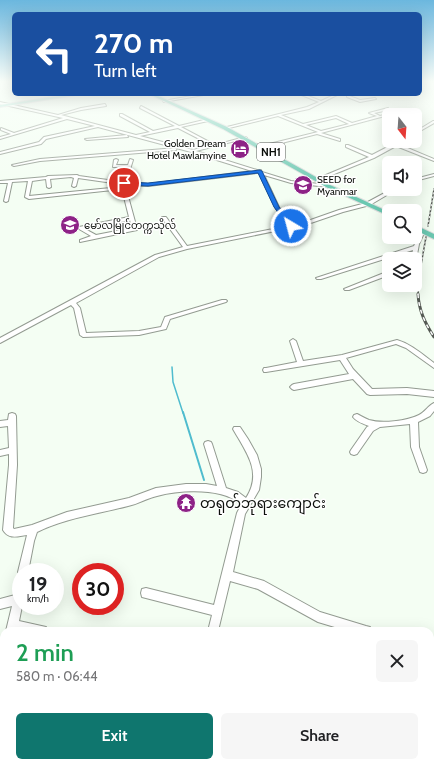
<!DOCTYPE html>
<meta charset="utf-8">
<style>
body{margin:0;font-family:Cabin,"Noto Sans Myanmar",sans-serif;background:#f6f6f6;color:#202124;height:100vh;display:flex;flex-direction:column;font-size:15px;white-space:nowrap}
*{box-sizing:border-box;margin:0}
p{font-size:13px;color:#757577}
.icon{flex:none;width:22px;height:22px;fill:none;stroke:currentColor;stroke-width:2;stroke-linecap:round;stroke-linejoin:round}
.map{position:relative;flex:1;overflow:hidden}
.panel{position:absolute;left:0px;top:627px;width:434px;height:140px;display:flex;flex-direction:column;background:#fff;border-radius:12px 12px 0 0;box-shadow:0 4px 16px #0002}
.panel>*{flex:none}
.banner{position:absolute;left:12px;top:12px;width:410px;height:84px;border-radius:6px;box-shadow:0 4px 16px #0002;background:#1a4fa0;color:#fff;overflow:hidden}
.needle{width:26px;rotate:163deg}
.buttons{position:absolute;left:382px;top:108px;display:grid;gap:8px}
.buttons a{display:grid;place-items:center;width:40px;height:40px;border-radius:6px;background:#fff;box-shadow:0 4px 16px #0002;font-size:20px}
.speed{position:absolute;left:12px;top:563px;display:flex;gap:8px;font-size:20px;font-weight:700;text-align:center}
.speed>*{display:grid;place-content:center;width:52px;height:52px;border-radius:50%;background:#fff;box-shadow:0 4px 16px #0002;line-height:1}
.speed small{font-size:10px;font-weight:400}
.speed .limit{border:6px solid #d22;background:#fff;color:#111}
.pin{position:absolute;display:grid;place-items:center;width:34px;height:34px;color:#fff;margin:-17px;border:2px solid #fff;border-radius:50%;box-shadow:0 1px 4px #0007}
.me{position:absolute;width:44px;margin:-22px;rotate:323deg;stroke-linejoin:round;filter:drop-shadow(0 0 3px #0008)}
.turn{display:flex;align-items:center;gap:14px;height:84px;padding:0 16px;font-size:18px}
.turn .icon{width:52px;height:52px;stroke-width:2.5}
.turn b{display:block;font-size:28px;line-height:34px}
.round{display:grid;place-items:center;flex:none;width:42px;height:42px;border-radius:6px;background:#f6f6f6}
.head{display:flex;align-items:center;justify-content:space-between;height:68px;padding:0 16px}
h1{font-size:24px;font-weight:600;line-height:30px;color:#1e9e55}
.cta{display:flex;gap:8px;margin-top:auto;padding:8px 16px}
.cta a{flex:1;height:46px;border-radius:6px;background:#0f766e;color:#fff;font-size:16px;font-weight:600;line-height:46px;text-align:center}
.cta a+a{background:#f6f6f6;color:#202124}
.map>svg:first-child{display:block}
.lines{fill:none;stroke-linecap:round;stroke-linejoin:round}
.stream-far1{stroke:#4fbcce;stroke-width:1.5}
.stream{stroke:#4fbcce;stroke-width:2}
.minor-casing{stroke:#939b91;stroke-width:2}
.major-casing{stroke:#ddd;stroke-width:2}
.highway-casing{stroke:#ddd;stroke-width:2}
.minor{fill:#fff;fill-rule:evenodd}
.major{fill:#a6ded0;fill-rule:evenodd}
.highway{fill:#6bc8b1;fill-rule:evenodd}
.rail-far1-casing{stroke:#545953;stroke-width:1.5}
.rail-casing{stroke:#545953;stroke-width:3}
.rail-far1{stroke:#fff;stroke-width:1;stroke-dasharray:2;stroke-linecap:butt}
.rail{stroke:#fff;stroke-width:1.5;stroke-dasharray:4;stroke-linecap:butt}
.route{fill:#1a73e8;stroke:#114b97}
.labels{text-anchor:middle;stroke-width:3;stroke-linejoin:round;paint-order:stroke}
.far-poi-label{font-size:10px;fill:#0b0e0a;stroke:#fff;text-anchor:start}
.shield{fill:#fff;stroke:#545654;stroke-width:1}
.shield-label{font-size:11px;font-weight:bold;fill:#0b0e0a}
.near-poi-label{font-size:14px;fill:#0b0e0a;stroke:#fff;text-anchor:start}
</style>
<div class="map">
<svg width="434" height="767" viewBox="0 0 434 767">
<rect width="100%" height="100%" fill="#f4fef3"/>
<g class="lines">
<!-- stream-far1 -->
<path class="stream-far1" d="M172 367 173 382 183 413"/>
<!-- stream -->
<path class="stream" d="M183 412 204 480"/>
<!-- minor casing -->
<g class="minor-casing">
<path id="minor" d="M203 94H209L164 102 163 101Z
M299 94H303L321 101 336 94H339L309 109 281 115 303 124 336 116 352 123 377 116 369 113 388 108 389 110 374 113 380 116 394 112 396 113 321 133 340 139V141L317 134 262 148 261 146 318 132 278 116 225 129 223 128 307 107 319 102ZM336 118 349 124 321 131 306 125Z
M347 95 360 100 375 98 376 99 360 102 347 97Z
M0 102 58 115 81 108 105 104 106 106 81 110 61 115 136 135 150 132 120 116V114H122L153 131 175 126 140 108 141 106 179 126 208 119V121L181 127 215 145 245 137 247 138 196 151 257 170H261L262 172 291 181 329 185 330 186 328 187 291 183 264 175 279 207 292 225 302 223 339 210 366 203 392 189H397L370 205 343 212 305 225 187 249 159 257 76 303 80 308 86 333 139 331 161 327 165 317 222 300H226L227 301 226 302 170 319 166 329 139 335 83 337 80 335 74 308 71 305 0 343V338L155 255 183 247 162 218V217H166L187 246 288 226 275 207 259 173H257L148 186 125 185 137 229V230L80 242V240L91 236 79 229V227L129 217 122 189 29 199 25 197 28 181 12 182 8 201 6 202 4 201 8 183H0V181L46 177 48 176 77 175 79 176 122 182 127 167H113L114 160 116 159 118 160 116 165H128L130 159 133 160 126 182 148 184 252 171 191 152 98 127 46 139 41 144 0 154V152L39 142 44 137 95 126 67 119 0 139V137L11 134 1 130V128L14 133 63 118 0 104ZM178 128 211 145 193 150 140 136ZM71 177 74 178 72 186 74 187 76 186 78 178 120 184 121 187 29 196 32 181 46 179 47 187 49 188 51 187 50 179ZM130 220 132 228 96 235 85 229Z
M433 121H434V123L415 134V132Z
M127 135 128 137 87 140 85 139Z
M399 141H404L398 144 434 159V161L396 146 374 158 317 181 314 180 369 157 346 147V145H348L372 155Z
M177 148 176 150 40 161 14 166 12 165 40 159Z
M434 174V176L415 181V179Z
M421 230 425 231 419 244 416 260 411 259 413 250 321 279H317L316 278 414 246Z
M389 271V275L349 290H345L344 289Z
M293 339 296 341 303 361 342 355 397 340C411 344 422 354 434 363V368L406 348 396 344 346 358 353 369 372 389 407 388 434 391V397L407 394 370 395 367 394 353 379 294 390 292 389 290 387 292 385 294 384 349 374 340 360 266 372H264L263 370 264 368H266L297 362 290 341Z
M434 403V411L430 416 418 422 419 447 427 470 426 472 423 473 420 472 411 447 410 424 380 427 373 431 357 454 354 455 351 454 350 452 351 450 367 427 369 426C364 424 357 422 353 417L354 415 357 414C361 416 364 418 369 420 382 424 407 421 419 415 425 412 428 406 434 403Z
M12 413 15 414 16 416 17 465 13 528 14 529 32 525 67 512 129 498 156 488 186 484H206L217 486 204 444 205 442 208 441 211 442 212 444 226 488 238 492 246 498C263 472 246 452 233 429L234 427H240L248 439 257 455 261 469V477L259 490 245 514 233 572 264 581 320 612 366 626 370 627 371 631H348L318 622 258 589 230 581 218 631H208L212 615 142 597 141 593 142 589 146 588 214 605 237 513 241 505C224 487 180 490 157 496 147 498 138 504 128 506 97 514 66 518 37 532L34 541 28 572H21V576L20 575 18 572 27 535C18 536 9 540 3 530L9 465V454L0 456V450L9 448 8 426 0 427V421L8 420 9 414Z
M21 584V606H22L19 621 46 627 47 631H6L12 606 0 609V599L15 595 17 585Z
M430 642 434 643V653L430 652Z
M4 645V664L0 666V646Z
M171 763H183L182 767H170Z"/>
</g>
<!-- major casing -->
<g class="major-casing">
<path id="major" d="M73 94H82L0 107V105Z"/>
</g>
<!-- highway casing -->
<g class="highway-casing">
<path id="highway" d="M149 94H154L227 127 330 185 389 212V216L326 187 223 129Z
M415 225 434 234V239L415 230Z"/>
</g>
<!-- minor -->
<use href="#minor" class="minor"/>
<!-- major -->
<use href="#major" class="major"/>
<!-- highway -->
<use href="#highway" class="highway"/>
<!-- rail-far1 casing -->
<g class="rail-far1-casing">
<path id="rail-far1" d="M428 226 434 189
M418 295 419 276 426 237"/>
</g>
<!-- rail casing -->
<g class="rail-casing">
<path id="rail" d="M418 294C419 311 425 323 434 337"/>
</g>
<!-- rail-far1 -->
<use href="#rail-far1" class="rail-far1"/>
<!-- rail -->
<use href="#rail" class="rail"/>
</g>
<!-- sky -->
<linearGradient id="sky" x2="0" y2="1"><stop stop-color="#6bb7de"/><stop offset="0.43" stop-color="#fafffa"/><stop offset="1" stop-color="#fafffa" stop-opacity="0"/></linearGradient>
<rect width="434" height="189" fill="url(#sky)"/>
<!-- route -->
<path class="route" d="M260 170 262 171 279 207 294 226 293 228H289L274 207 258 173 148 186 124 185 121 183 124 182 148 183Z"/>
<!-- icons -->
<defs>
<g id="hotel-disc" transform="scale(1)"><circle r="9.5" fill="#8d2286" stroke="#fff"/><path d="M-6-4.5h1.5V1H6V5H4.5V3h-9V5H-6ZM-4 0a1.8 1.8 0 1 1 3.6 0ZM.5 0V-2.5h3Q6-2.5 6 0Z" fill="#fff"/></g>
<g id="school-disc" transform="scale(1)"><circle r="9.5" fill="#8d2286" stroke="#fff"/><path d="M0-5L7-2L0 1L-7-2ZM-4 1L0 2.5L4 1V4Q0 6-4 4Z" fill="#fff"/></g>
<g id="university-disc" transform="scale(1)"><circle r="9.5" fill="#8d2286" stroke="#fff"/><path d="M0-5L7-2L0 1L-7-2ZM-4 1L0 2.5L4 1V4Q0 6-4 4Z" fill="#fff"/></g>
<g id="temple-disc" transform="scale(1)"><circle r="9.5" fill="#8d2286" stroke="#fff"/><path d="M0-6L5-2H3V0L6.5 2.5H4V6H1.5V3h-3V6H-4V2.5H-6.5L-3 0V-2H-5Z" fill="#fff"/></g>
</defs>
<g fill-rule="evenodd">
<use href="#hotel-disc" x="240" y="149"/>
<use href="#school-disc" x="303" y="185"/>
<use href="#university-disc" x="70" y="225"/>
<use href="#temple-disc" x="186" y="503"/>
</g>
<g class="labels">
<!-- far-poi labels -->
<g class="far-poi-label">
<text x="226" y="147" text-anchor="end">Golden Dream<tspan x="226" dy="12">Hotel Mawlamyine</tspan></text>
<text x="317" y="183">SEED for<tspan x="317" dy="12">Myanmar</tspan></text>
<text x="84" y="229">မော်လမြိုင်တက္ကသိုလ်</text>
</g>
<!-- shield labels -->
<rect class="shield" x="257" y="143" width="28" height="18" rx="3"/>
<g class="shield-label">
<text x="271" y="156">NH1</text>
</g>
<!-- near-poi labels -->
<g class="near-poi-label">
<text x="200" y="508">တရုတ်ဘုရားကျောင်း</text>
</g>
</g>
</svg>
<div class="buttons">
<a><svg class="needle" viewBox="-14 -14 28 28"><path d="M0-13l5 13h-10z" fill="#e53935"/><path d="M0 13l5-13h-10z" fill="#757577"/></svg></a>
<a><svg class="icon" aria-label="sound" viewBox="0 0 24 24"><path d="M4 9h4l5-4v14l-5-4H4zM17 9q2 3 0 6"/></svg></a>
<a><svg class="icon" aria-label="search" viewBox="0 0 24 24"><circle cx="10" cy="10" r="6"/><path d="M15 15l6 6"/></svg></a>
<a><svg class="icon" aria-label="layers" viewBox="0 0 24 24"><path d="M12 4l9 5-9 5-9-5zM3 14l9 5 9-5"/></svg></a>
</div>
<div class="speed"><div>19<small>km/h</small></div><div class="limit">30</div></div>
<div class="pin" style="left:124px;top:183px;background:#d93025"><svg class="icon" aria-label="arrive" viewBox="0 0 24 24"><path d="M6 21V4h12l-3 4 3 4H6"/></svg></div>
<svg class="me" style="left:291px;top:226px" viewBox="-20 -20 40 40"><circle r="17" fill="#1a73e8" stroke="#fff" stroke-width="3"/><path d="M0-11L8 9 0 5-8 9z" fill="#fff"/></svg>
<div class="banner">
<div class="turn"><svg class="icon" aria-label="left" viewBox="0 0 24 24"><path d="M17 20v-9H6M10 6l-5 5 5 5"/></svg><div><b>270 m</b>Turn left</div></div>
</div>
<section class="panel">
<div class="head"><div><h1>2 min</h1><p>580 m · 06:44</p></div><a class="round"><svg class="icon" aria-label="close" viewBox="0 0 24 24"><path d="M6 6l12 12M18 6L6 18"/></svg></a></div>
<div class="cta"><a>Exit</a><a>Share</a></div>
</section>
</div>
